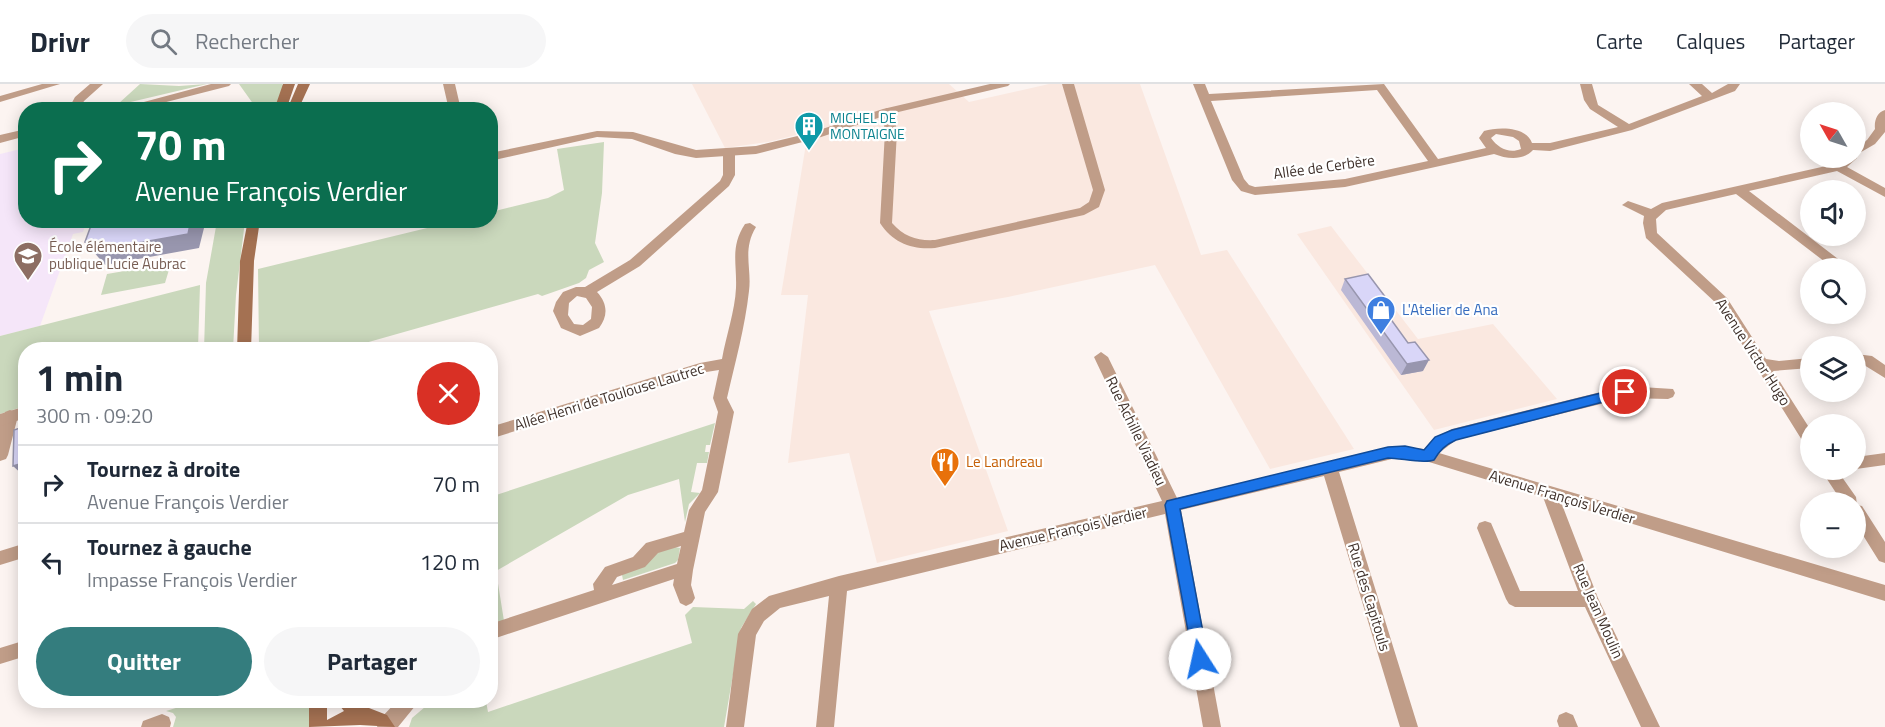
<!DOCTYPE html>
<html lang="fr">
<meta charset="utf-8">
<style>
body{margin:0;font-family:"Titillium Web",sans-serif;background:#f6f6f7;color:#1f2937;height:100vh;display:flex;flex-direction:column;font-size:22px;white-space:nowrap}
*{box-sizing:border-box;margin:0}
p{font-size:20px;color:#747a83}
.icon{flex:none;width:33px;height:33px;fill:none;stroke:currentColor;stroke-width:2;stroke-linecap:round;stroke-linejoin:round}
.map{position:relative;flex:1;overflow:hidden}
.sheet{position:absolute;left:18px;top:258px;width:480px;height:366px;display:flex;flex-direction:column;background:#fff;border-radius:24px;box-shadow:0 3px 15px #0003}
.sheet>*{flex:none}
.top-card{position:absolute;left:18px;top:18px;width:480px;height:126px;border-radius:24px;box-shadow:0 3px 15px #0003;background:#0b6e4f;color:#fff;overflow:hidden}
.needle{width:39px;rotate:309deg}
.controls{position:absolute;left:1800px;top:18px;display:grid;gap:12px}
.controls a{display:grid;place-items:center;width:66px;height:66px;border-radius:50%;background:#fff;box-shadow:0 3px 15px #0003;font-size:30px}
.pin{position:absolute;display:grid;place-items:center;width:51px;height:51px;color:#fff;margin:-26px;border:3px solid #fff;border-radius:50%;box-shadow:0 2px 6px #0007}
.me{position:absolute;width:66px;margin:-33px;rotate:350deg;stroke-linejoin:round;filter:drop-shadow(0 0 4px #0008)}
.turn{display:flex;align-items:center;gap:21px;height:126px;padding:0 18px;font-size:27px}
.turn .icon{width:78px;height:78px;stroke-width:2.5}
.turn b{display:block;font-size:42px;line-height:51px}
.round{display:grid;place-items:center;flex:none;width:63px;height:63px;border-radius:32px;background:#f6f6f7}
.summary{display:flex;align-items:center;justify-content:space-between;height:102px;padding:0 18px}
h1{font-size:36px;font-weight:700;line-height:45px}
.action{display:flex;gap:12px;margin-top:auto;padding:12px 18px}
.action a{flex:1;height:69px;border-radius:36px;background:#347d7e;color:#fff;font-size:24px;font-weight:700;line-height:69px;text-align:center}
.action a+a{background:#f6f6f7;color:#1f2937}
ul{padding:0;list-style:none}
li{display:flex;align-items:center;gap:18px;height:78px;padding:0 18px;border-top:2px solid #e0e1e3}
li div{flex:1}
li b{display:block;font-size:22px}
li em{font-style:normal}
header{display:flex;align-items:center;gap:36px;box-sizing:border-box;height:84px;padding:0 30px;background:#fff;border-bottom:2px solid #e0e1e3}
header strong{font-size:28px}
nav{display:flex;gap:33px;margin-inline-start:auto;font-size:21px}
.search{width:420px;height:54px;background:#f6f6f7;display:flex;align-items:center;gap:15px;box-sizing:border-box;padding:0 21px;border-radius:33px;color:#747a83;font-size:22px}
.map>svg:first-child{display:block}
.built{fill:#fae8e0}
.education{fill:#f5e6f9}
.green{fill:#cad8bc}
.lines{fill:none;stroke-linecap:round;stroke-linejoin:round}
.minor{fill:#c09d88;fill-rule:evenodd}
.tertiary{fill:#c09d88;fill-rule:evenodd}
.secondary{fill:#a47152;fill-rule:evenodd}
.wall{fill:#bbb8d5}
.shaded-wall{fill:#9896ae}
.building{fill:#d9d6f8;stroke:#9896ae;stroke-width:1.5}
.route{fill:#1a73e8;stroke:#114b97;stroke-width:1.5}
.labels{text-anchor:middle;stroke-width:4.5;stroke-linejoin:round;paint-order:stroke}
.far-culture-label{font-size:14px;fill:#0d838f;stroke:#fff;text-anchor:start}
.street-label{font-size:15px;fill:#3f312b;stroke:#fff}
.education-label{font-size:15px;fill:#785e54;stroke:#fff;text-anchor:start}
.shop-label{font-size:15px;fill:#366cbe;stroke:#fff;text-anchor:start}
.food-label{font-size:15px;fill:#c56008;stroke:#fff;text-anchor:start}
</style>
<header>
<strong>Drivr</strong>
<div class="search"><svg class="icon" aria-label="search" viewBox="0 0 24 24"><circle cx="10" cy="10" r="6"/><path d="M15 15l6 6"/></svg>Rechercher</div>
<nav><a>Carte</a><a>Calques</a><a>Partager</a></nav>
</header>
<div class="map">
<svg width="1885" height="643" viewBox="0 0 1885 643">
<rect width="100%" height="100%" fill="#fcf4f1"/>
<!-- built -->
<path class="built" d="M692 0H949L969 18 1049 0H1140L1201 171 1227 166 1354 365 1270 385 1155 181 1008 213 929 227 1008 447 877 479 849 369 788 379 808 211H781L808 48 768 58 725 64Z
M1331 142 1418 255 1493 240 1557 315 1434 346 1297 150Z"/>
<!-- education -->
<path class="education" d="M25 64 26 136 87 137 83 148 73 150 40 242 0 252V70Z"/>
<!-- green -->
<path class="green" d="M140 0 179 2 207 0 101 25H85L90 22H99L104 19 118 20Z
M239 0H282L284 2 278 25H253L254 21Z
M604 58 602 109 595 159 604 178 589 186 586 194 579 199 542 212 538 210 344 265H259L258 185 456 137 490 136 491 128 548 114 564 106 557 65Z
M217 137H245L236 211 233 265 204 266 206 199Z
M171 179 165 199 101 211 107 190Z
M200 201 198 265 26 266 25 322 0 330V252Z
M715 339 710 361H706L705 368H709L707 379H697L691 408 700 409 689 420 685 438 679 395 628 411 496 487 504 537 491 539 490 413Z
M675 463 680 464 678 476 675 479 623 496 622 491 656 469Z
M753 517 756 520 741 544 724 643H409L412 634 432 617H486L488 628 692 559 685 531 693 523 744 525Z
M183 617H311V643H173L176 633 173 629 166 627 179 623Z"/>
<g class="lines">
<!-- minor -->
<path class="minor" d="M42 0H60L0 18V12Z
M90 0H103L84 17 79 26H68L75 13Z
M211 0H231L229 2 135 26H114Z
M443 0H455L461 26H449Z
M1062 0H1074L1105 106 1099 123 1084 131 935 164C912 166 893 159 880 139L885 47 881 27 887 24 893 27 897 47 892 139C904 153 918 157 935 156L1080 124 1089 118 1093 106Z
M1193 0H1205L1209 10 1384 0 1438 75 1486 64 1479 54 1484 47C1498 43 1526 42 1532 59H1550L1618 43 1590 25 1584 16 1580 0H1592L1598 21 1629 40 1702 12 1689 0H1702L1712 9 1728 0H1740L1735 7 1632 46 1550 67 1533 66C1523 77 1507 75 1494 70L1345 103 1255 111 1241 107 1232 96ZM1377 6 1428 77 1345 95 1255 103 1249 101 1244 95 1211 17ZM1496 50 1513 53 1519 57 1521 65C1509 70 1498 64 1491 54Z
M1885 26V48L1875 60 1856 71V63L1867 56 1875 45C1874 37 1877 28 1885 26Z
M26 45V52L0 59V51Z
M729 65 735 69V91L729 102 640 182 597 208C608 220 608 232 599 244L580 252 561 244 553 227 556 218 563 208 576 203H585L630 176 720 97 723 91V69ZM577 212 586 214 592 223 591 235 583 241 574 240 568 231 569 219Z
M1856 72 1857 74 1847 83 1885 104V113L1837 87 1749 107 1846 181 1847 184H1833L1736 110 1666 126 1656 135 1657 149 1727 214 1766 275 1779 277 1810 274V284L1773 287 1810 345V363L1805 361 1717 220 1646 154 1643 139 1644 132 1622 121 1628 117 1651 125 1662 119 1835 80 1844 74Z
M750 139 756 143C742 166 752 184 749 207 745 243 735 279 727 314L734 328 718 408 705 428 693 486 691 501 695 514 692 519 686 522 680 519 673 501 674 495 490 556V540L594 506 593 500 605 483 633 473 646 459 684 448 689 426 702 406 718 328 713 314 719 286 700 289 490 355V343L700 279 722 275C726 252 735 227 736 204 737 179 730 163 745 140ZM681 462 677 480 612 501 617 493 645 483 658 469Z
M1101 268 1108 273 1177 414 1396 362 1424 365 1433 355 1452 345 1625 302 1673 305 1675 309 1673 313 1668 315 1625 314 1456 356 1439 369 1885 501V517L1561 418 1598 514 1660 643H1641L1585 523H1515L1509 520 1506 515 1477 444 1479 439 1485 437 1491 439 1520 507H1578L1543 413 1429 378 1396 374 1339 388 1418 643H1400L1324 392 1181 426 1221 643H1203L1165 430 847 507 834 643H816L829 512 780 524 764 537 756 551 744 643H726L738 550 752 525 769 512 839 492 1162 417 1094 273Z
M1856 270 1872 272 1885 281V294L1864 281 1856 280Z
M10 326 15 328 18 332 8 371 6 375 0 377V341L5 328Z
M1885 369V381L1856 385V373Z
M1821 386H1837L1856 413 1857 421 1862 422 1885 458V479L1879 477 1856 440V418H1842Z
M26 459V473L0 481V467Z
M26 556V572L0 580V564Z
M398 616H420L398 643H377L379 636Z
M1566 628 1573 631 1578 643H1559L1557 637 1559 631Z
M162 630 169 633 171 639 170 643H141L143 637Z"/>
<!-- tertiary -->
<path class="tertiary" d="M990 0H1010L1008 2 890 30 818 54 756 70 696 74 675 70 632 55 597 53 490 77V69L597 47 633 48 696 66 756 62 810 49 883 25Z
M26 322V334L0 342V330Z"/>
<!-- secondary -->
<path class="secondary" d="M283 0H295L286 26H274Z
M298 0H310L298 26H287Z
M248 136H260L254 177 251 266H237L240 177Z
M309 616H327V636L344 627 335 616H360L369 624 387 631 395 643 360 641 309 643Z"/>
</g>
<!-- wall -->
<path class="wall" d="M1345 195 1392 222 1387 230 1423 287 1401 291 1341 206Z"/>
<!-- shaded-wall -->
<path class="shaded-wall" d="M191 136H206L199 164 105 181 85 158Z
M1392 222 1386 233 1382 223Z
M1429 276 1423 287 1401 291 1407 280Z
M26 378V393H25L13 382Z"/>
<!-- building -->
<path class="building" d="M93 136H191L188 150 93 167 96 157 85 158Z
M1368 190 1392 222 1382 223 1408 259 1415 258 1429 276 1407 280 1345 195Z
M26 342V378L13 382 14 346Z"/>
<!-- route -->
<path class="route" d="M1625 303 1630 304 1632 308 1630 311 1456 356C1445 361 1440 366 1434 376 1423 380 1401 374 1388 374L1180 425 1208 575 1206 580 1200 583 1194 580 1165 421 1167 417 1388 363 1405 362 1424 366 1435 353 1452 346Z"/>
<!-- icons -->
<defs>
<g id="building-pin" transform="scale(1.5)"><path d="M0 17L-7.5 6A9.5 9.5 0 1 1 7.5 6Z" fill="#0f9aa8" stroke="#fff"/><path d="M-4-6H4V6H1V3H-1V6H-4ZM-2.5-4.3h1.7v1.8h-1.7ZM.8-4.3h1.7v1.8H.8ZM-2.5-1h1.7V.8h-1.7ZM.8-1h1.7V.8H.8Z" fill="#fff"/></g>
<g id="school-pin" transform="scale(1.5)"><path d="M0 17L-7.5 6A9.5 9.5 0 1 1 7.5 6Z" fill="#8d6e63" stroke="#fff"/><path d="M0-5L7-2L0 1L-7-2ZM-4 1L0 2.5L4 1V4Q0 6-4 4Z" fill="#fff"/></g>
<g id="shop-pin" transform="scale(1.5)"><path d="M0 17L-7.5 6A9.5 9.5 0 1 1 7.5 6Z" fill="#3f7fe0" stroke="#fff"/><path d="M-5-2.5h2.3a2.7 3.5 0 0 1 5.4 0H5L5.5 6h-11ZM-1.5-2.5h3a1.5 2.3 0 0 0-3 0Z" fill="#fff"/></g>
<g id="restaurant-pin" transform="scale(1.5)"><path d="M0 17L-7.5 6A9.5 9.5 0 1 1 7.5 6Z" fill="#e8710a" stroke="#fff"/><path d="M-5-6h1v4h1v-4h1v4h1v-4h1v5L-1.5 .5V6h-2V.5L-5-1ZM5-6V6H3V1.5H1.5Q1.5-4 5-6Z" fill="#fff"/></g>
</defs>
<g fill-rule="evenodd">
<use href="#building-pin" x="809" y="42"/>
<use href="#school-pin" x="28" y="172"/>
<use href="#shop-pin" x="1381" y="226"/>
<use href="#restaurant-pin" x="945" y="378"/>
</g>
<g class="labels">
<!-- far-culture labels -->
<g class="far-culture-label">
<text x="830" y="39">MICHEL DE<tspan x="830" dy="16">MONTAIGNE</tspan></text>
</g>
<!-- street labels -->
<g class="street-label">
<text transform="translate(1324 83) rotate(-8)" y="5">Allée de Cerbère</text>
<text transform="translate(1753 268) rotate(57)" y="5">Avenue Victor Hugo</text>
<text transform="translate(609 313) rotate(-17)" y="5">Allée Henri de Toulouse Lautrec</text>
<text transform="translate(1136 347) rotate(64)" y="5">Rue Achille Viadieu</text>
<text transform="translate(1562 413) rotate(17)" y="5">Avenue François Verdier</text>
<text transform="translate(1073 445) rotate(-13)" y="5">Avenue François Verdier</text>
<text transform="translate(1369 513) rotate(73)" y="5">Rue des Capitouls</text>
<text transform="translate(1598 527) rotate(66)" y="5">Rue Jean Moulin</text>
</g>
<!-- education labels -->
<g class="education-label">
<text x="49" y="168">École élémentaire<tspan x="49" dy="17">publique Lucie Aubrac</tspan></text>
</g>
<!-- shop labels -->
<g class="shop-label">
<text x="1402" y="231">L'Atelier de Ana</text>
</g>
<!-- food labels -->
<g class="food-label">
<text x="966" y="383">Le Landreau</text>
</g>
</g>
</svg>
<div class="controls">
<a><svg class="needle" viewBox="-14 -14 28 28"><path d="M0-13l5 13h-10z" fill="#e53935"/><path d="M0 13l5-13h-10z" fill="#747a83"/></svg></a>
<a><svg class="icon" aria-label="sound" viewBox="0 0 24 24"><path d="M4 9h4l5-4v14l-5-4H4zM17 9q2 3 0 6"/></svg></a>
<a><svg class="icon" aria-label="search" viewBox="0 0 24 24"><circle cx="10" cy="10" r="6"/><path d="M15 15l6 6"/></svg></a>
<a><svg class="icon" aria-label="layers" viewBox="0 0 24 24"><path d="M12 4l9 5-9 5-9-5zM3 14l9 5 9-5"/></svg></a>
<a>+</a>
<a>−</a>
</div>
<div class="pin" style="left:1625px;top:308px;background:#d93025"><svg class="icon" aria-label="arrive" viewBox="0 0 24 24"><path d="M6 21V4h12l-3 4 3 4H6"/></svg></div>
<svg class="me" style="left:1200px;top:575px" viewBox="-20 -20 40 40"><circle r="19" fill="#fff"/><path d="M0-13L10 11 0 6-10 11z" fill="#1a73e8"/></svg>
<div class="top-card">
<div class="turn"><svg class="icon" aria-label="right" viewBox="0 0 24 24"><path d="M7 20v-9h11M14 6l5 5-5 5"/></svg><div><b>70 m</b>Avenue François Verdier</div></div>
</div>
<section class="sheet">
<div class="summary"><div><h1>1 min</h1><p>300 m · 09:20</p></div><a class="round" style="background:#d93025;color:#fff"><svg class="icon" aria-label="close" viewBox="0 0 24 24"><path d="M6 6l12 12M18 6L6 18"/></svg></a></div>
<ul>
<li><svg class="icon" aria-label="right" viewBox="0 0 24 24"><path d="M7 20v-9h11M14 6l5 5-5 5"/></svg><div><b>Tournez à droite</b><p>Avenue François Verdier</p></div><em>70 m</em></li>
<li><svg class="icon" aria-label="left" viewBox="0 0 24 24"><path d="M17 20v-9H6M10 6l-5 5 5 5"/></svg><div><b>Tournez à gauche</b><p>Impasse François Verdier</p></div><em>120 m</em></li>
</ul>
<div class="action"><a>Quitter</a><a>Partager</a></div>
</section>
</div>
